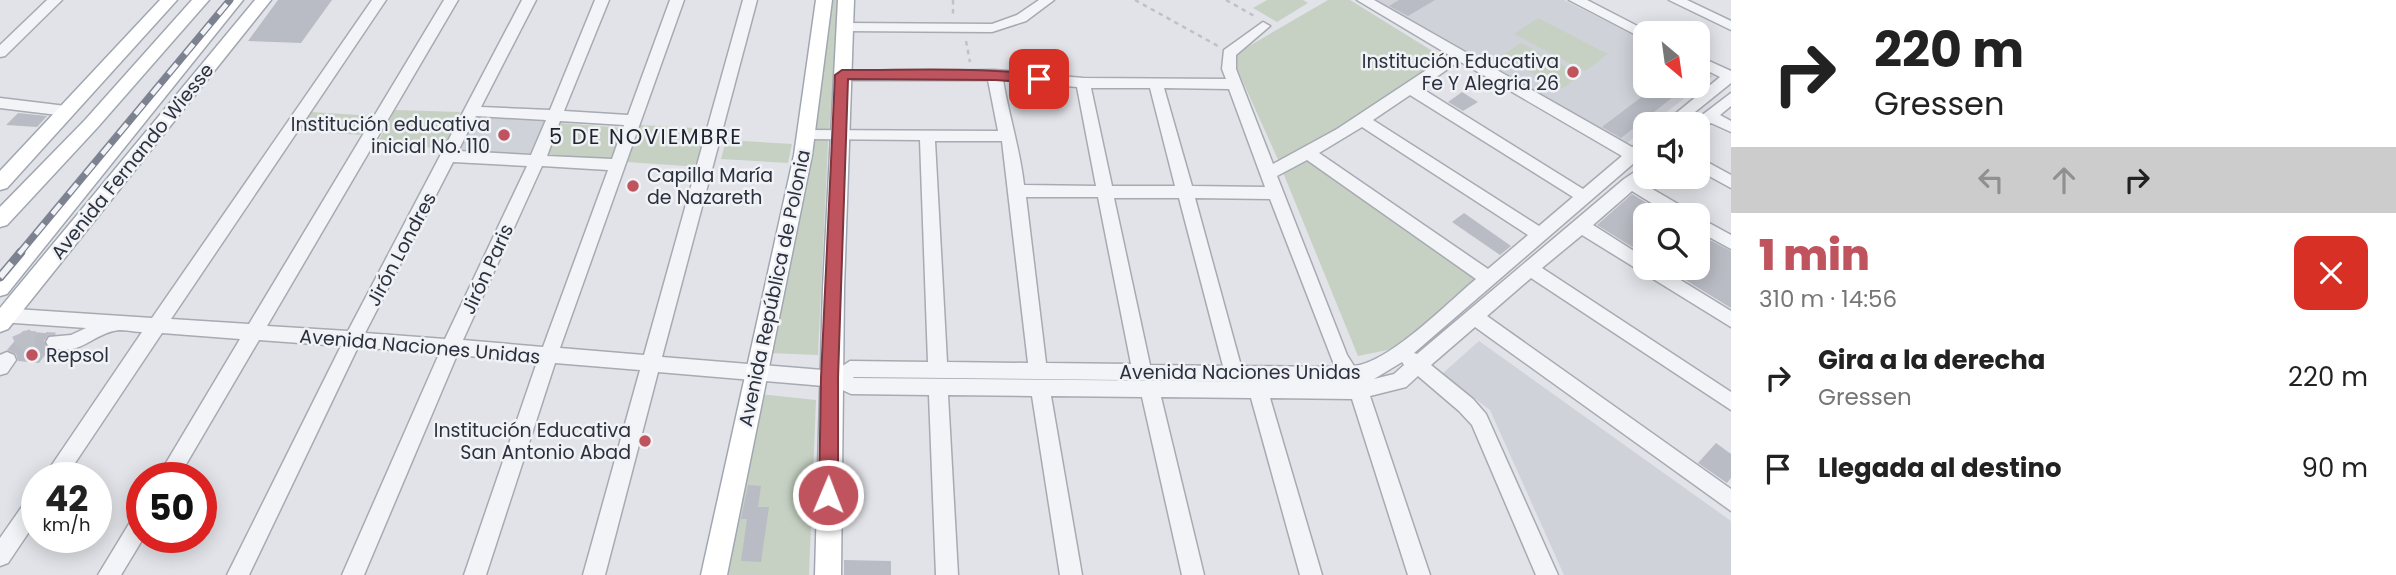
<!DOCTYPE html>
<html lang="es">
<meta charset="utf-8">
<style>
body{margin:0;font-family:Poppins,sans-serif;background:#f2f2f2;color:#222;height:100vh;display:flex;flex-direction:column;font-size:26px;white-space:nowrap}
*{box-sizing:border-box;margin:0}
p{font-size:23px;color:#767676}
.icon{flex:none;width:38px;height:38px;fill:none;stroke:currentColor;stroke-width:2;stroke-linecap:round;stroke-linejoin:round}
.map{position:relative;flex:1;overflow:hidden}
.details{display:flex;flex-direction:column;background:#fff;width:665px}
.details>*{flex:none}
.hud{background:#fff;color:#222;overflow:hidden}
.needle{width:46px;rotate:151deg}
.controls{position:absolute;left:1633px;top:21px;display:grid;gap:14px}
.controls a{display:grid;place-items:center;width:77px;height:77px;border-radius:14px;background:#fff;box-shadow:0 4px 18px #0003;font-size:35px}
.speed{position:absolute;left:21px;top:462px;display:flex;gap:14px;font-size:35px;font-weight:700;text-align:center}
.speed>*{display:grid;place-content:center;width:91px;height:91px;border-radius:50%;background:#fff;box-shadow:0 4px 18px #0003;line-height:1}
.speed small{font-size:18px;font-weight:400}
.speed .limit{border:10px solid #d22;background:#fff;color:#111}
.pin{position:absolute;display:grid;place-items:center;width:60px;height:60px;color:#fff;margin:-30px;border-radius:14px;box-shadow:0 4px 10px #0006}
.me{position:absolute;width:77px;margin:-38px;rotate:1deg;stroke-linejoin:round;filter:drop-shadow(0 0 5px #0008)}
.turn{display:flex;align-items:center;gap:24px;height:147px;padding:0 28px;font-size:32px}
.turn .icon{width:91px;height:91px;stroke-width:2.5}
.turn b{display:block;font-size:49px;line-height:60px}
.lanes{display:flex;align-items:center;height:66px;padding:0 28px;background:#0003;justify-content:center;gap:35px;direction:ltr}
.lanes .off{opacity:.35}
.round{display:grid;place-items:center;flex:none;width:74px;height:74px;border-radius:14px;background:#f2f2f2}
.head{display:flex;align-items:center;justify-content:space-between;height:119px;padding:0 28px}
h1{font-size:42px;font-weight:800;line-height:52px;color:#bf535e}
ul{padding:0;list-style:none}
li{display:flex;align-items:center;gap:21px;height:91px;padding:0 28px}
li div{flex:1}
li b{display:block;font-size:26px}
li em{font-style:normal}
main{display:flex;flex:1;min-height:0}
.map>svg:first-child{display:block}
.built{fill:#cfd2d9}
.green{fill:#c6d1c3}
.building{fill:#b9bcc4}
.lines{fill:none;stroke-linecap:round;stroke-linejoin:round}
.minor-tunnel{stroke:#bdbfc6;stroke-width:19;stroke-dasharray:19 10;stroke-linecap:butt}
.minor-casing{stroke:#a7aab2;stroke-width:3}
.major-casing{stroke:#a1a7b2;stroke-width:3}
.path{stroke:#bfc1c7;stroke-width:2.5;stroke-dasharray:4.5 4.5;stroke-linecap:butt}
.minor{fill:#f3f4f7;fill-rule:evenodd}
.major{fill:#fff;fill-rule:evenodd}
.rail-far1-casing{stroke:#7c8290;stroke-width:7}
.rail-casing{stroke:#7c8290;stroke-width:9}
.rail-far1{stroke:#f0f2f6;stroke-width:4.5;stroke-dasharray:13;stroke-linecap:butt}
.rail{stroke:#f0f2f6;stroke-width:6;stroke-dasharray:18;stroke-linecap:butt}
.route{fill:#bf535e;stroke:#7c363d;stroke-width:2}
.poi-dot{fill:#bf535e;stroke:#f0f2f6;stroke-width:2.5}
.labels{text-anchor:middle;stroke-width:5;stroke-linejoin:round;paint-order:stroke}
.poi-label{font-size:19px;fill:#2b313e;stroke:#f0f2f6;text-anchor:end}
.street-label{font-size:19px;fill:#2b313e;stroke:#f0f2f6}
.neighbourhood-label{font-size:21px;letter-spacing:2px;fill:#1d222f;stroke:#f0f2f6}
</style>
<main>
<div class="map">
<svg width="1731" height="575" viewBox="0 0 1731 575">
<rect width="100%" height="100%" fill="#e1e3e8"/>
<!-- built -->
<path class="built" d="M1375 0H1564L1645 41V86H1698V68L1713 76 1651 124H1645V129L1627 143Z
M474 113 551 117 535 157 455 153Z
M1479 341 1731 521V575H1564L1490 410 1442 374Z"/>
<!-- green -->
<path class="green" d="M831 0H839L828 144 818 355 768 353Z
M1267 0H1303L1308 3 1277 22 1253 8Z
M1328 0H1350L1447 60 1333 139 1280 164 1233 60 1244 49Z
M1538 18 1608 54 1585 71 1514 34Z
M1521 43 1581 75 1562 89 1501 56Z
M395 110 460 112 444 148 376 146Z
M312 112 374 116 363 135 299 131Z
M560 123 624 128 611 160 545 154Z
M640 125 710 129 700 167 627 162Z
M726 140 792 144 788 163 721 159Z
M1310 157 1482 274 1397 348 1358 356 1282 170Z
M759 394 816 400 809 575H723Z"/>
<!-- building -->
<path class="building" d="M278 0H332L301 43 248 41Z
M1399 0H1435L1408 16 1389 6Z
M1656 86H1687L1621 138 1602 127Z
M1462 92 1478 102 1463 111 1448 102Z
M18 113 47 116 37 127 6 125Z
M1632 194 1666 215H1645V255L1597 225Z
M1464 213 1511 246 1500 255 1452 222Z
M1698 234 1731 251V308L1666 268H1698Z
M23 331 55 334H49L44 341 49 350 39 363 18 361 16 354 7 350Z
M1716 443 1731 454V478L1727 483 1698 463Z
M748 485 761 486 758 507H769L761 562 741 561 747 519H741Z
M844 560 891 561V575H844Z"/>
<g class="lines">
<!-- minor-tunnel -->
<path class="minor-tunnel" d="M21 333 24 340 55 342"/>
<!-- minor casing -->
<g class="minor-casing">
<path id="minor" d="M47 0H62L5 56 0 57V45Z
M372 0H386L171 319 249 324 444 0H458L267 326 348 331 522 0H536L481 107 550 110 595 0H609L564 111 628 115 670 0H684L560 348 644 355 743 0H757L662 357 835 371 850 361 928 362 920 140 806 139 798 134 801 130 998 131 988 80H842L837 78 835 75 837 72 995 70 1083 78 1226 79 1222 69 1224 50 1263 22 1270 26 1236 55V69L1273 164 1337 129 1449 55 1357 0H1374L1632 147 1645 140V165L1634 163 1414 353 1417 354 1624 179 1645 165V177H1649L1642 183 1690 211 1692 215H1671L1632 191 1593 225 1645 258V268H1661L1731 311V327L1582 235 1542 268 1731 392V410L1531 278 1487 316 1731 489V511L1475 327 1431 365 1473 399 1486 414 1558 575H1536L1472 425 1459 411 1418 376 1406 387 1370 396 1430 575H1408L1352 399 1270 398 1322 575H1300L1251 398 1161 397 1204 575H1182L1142 397 1051 396 1082 575H1060L1032 396 948 395 958 575H936L929 395 851 394 836 387 658 372 605 575H583L640 370 555 363 486 575H464L537 362 457 355 364 575H342L439 354 358 347 249 575H227L341 346 259 340 178 478H157L240 339 162 333 65 478H43L142 332C135 332 127 330 119 330 92 333 81 358 49 347L46 342 49 337 71 335 86 328 0 322V308L152 318ZM1459 61 1622 156 1583 189 1421 88ZM1003 80 1077 87 1096 186 1024 185C1020 149 1009 116 1003 80ZM1091 88H1150L1175 186H1112ZM1164 88 1229 89 1265 187 1192 186ZM1410 95 1573 197 1539 226 1373 120ZM476 116 546 120 531 155 458 151ZM560 121 624 125 612 159 547 156ZM1362 127 1528 235 1488 269 1319 153ZM935 141H1002L1028 363 947 362ZM1307 160 1476 279C1446 304 1390 362 1354 366L1347 355 1277 176ZM453 162 527 166 445 339 365 333ZM542 166 608 170 543 347 463 340ZM1026 197H1098L1131 364 1046 363ZM1114 198H1179L1223 366 1150 365ZM1195 198 1270 199 1335 367 1241 366ZM1402 362 1404 365 1394 374 1374 379ZM854 377 1293 382 853 378Z
M1039 0H1054L1026 21 992 32 844 31 837 27 844 23 992 24 1017 15Z
M1569 0H1587L1651 33H1645V38L1640 37Z
M1669 0H1687L1731 21V30Z
M1698 56 1731 71V83L1680 124H1663L1720 77 1698 66Z
M1731 93V106L1720 115 1731 121V132L1711 123 1698 131V124H1691L1693 122Z
M0 98 66 106 73 111 66 116 0 108Z
M1698 157 1731 175V188L1698 170Z
M1698 217 1731 235V249L1698 231Z
M7 352 14 355 16 360 7 373 0 375V355Z
M37 493V520L8 563 0 566V538L30 495Z
M142 511 144 537 121 575H98L135 514Z"/>
</g>
<!-- major casing -->
<g class="major-casing">
<path id="major" d="M160 0H177L7 188 0 190V171Z
M192 0H209L97 128 7 225 0 227V207L85 120Z
M227 0H243L7 294 0 296V273Z
M255 0H271L8 329 0 332V308Z
M816 0H832L812 155 727 575H701L794 155Z
M838 0H854L844 288 841 575H815L823 288Z"/>
</g>
<!-- path -->
<path class="path" d="M953 0V14
M1135 0 1218 46
M1226 0 1256 17
M966 41 970 62"/>
<!-- minor -->
<use href="#minor" class="minor"/>
<!-- major -->
<use href="#major" class="major"/>
<!-- rail-far1 casing -->
<g class="rail-far1-casing">
<path id="rail-far1" d="M19 254 230 0"/>
</g>
<!-- rail casing -->
<g class="rail-casing">
<path id="rail" d="M0 277 21 252"/>
</g>
<!-- rail-far1 -->
<use href="#rail-far1" class="rail-far1"/>
<!-- rail -->
<use href="#rail" class="rail"/>
</g>
<!-- route -->
<path class="route" d="M842 70C872 71 1031 65 1046 79L1039 83 995 80 848 79 838 378V495L835 501 828 503 822 501 819 495 821 378 835 75Z"/>
<!-- markers -->
<g class="poi-dot">
<circle cx="1573" cy="72" r="7"/>
<circle cx="504" cy="135" r="7"/>
<circle cx="633" cy="186" r="7"/>
<circle cx="32" cy="355" r="7"/>
<circle cx="645" cy="441" r="7"/>
</g>
<g class="labels">
<!-- poi labels -->
<g class="poi-label">
<text x="1559" y="68">Institución Educativa<tspan x="1559" dy="22">Fe Y Alegria 26</tspan></text>
<text x="490" y="131">Institución educativa<tspan x="490" dy="22">inicial No. 110</tspan></text>
<text x="647" y="182" text-anchor="start">Capilla María<tspan x="647" dy="22">de Nazareth</tspan></text>
<text x="46" y="362" text-anchor="start">Repsol</text>
<text x="631" y="437">Institución Educativa<tspan x="631" dy="22">San Antonio Abad</tspan></text>
</g>
<!-- street labels -->
<g class="street-label">
<text transform="translate(132 161) rotate(-51)" y="7">Avenida Fernando Wiesse</text>
<text transform="translate(401 249) rotate(-62)" y="7">Jirón Londres</text>
<text transform="translate(487 269) rotate(-65)" y="7">Jirón Paris</text>
<text transform="translate(774 288) rotate(-78)" y="7">Avenida República de Polonia</text>
<text transform="translate(420 346) rotate(5)" y="7">Avenida Naciones Unidas</text>
<text x="1240" y="379">Avenida Naciones Unidas</text>
</g>
<!-- neighbourhood labels -->
<g class="neighbourhood-label">
<text x="646" y="144">5 DE NOVIEMBRE</text>
</g>
</g>
</svg>
<div class="controls">
<a><svg class="needle" viewBox="-14 -14 28 28"><path d="M0-13l5 13h-10z" fill="#e53935"/><path d="M0 13l5-13h-10z" fill="#767676"/></svg></a>
<a><svg class="icon" aria-label="sound" viewBox="0 0 24 24"><path d="M4 9h4l5-4v14l-5-4H4zM17 9q2 3 0 6"/></svg></a>
<a><svg class="icon" aria-label="search" viewBox="0 0 24 24"><circle cx="10" cy="10" r="6"/><path d="M15 15l6 6"/></svg></a>
</div>
<div class="speed"><div>42<small>km/h</small></div><div class="limit">50</div></div>
<div class="pin" style="left:1039px;top:79px;background:#d93025"><svg class="icon" aria-label="arrive" viewBox="0 0 24 24"><path d="M6 21V4h12l-3 4 3 4H6"/></svg></div>
<svg class="me" style="left:828px;top:495px" viewBox="-20 -20 40 40"><circle r="17" fill="#bf535e" stroke="#fff" stroke-width="3"/><path d="M0-11L8 9 0 5-8 9z" fill="#fff"/></svg>
</div>
<section class="details">
<div class="hud">
<div class="turn"><svg class="icon" aria-label="right" viewBox="0 0 24 24"><path d="M7 20v-9h11M14 6l5 5-5 5"/></svg><div><b>220 m</b>Gressen</div></div>
<div class="lanes"><svg class="icon off" aria-label="left" viewBox="0 0 24 24"><path d="M17 20v-9H6M10 6l-5 5 5 5"/></svg><svg class="icon off" aria-label="ahead" viewBox="0 0 24 24"><path d="M12 20V5M6 11l6-6 6 6"/></svg><svg class="icon" aria-label="right" viewBox="0 0 24 24"><path d="M7 20v-9h11M14 6l5 5-5 5"/></svg></div>
</div>
<div class="head"><div><h1>1 min</h1><p>310 m · 14:56</p></div><a class="round" style="background:#d93025;color:#fff"><svg class="icon" aria-label="close" viewBox="0 0 24 24"><path d="M6 6l12 12M18 6L6 18"/></svg></a></div>
<ul>
<li><svg class="icon" aria-label="right" viewBox="0 0 24 24"><path d="M7 20v-9h11M14 6l5 5-5 5"/></svg><div><b>Gira a la derecha</b><p>Gressen</p></div><em>220 m</em></li>
<li><svg class="icon" aria-label="arrive" viewBox="0 0 24 24"><path d="M6 21V4h12l-3 4 3 4H6"/></svg><div><b>Llegada al destino</b></div><em>90 m</em></li>
</ul>
</section>
</main>
